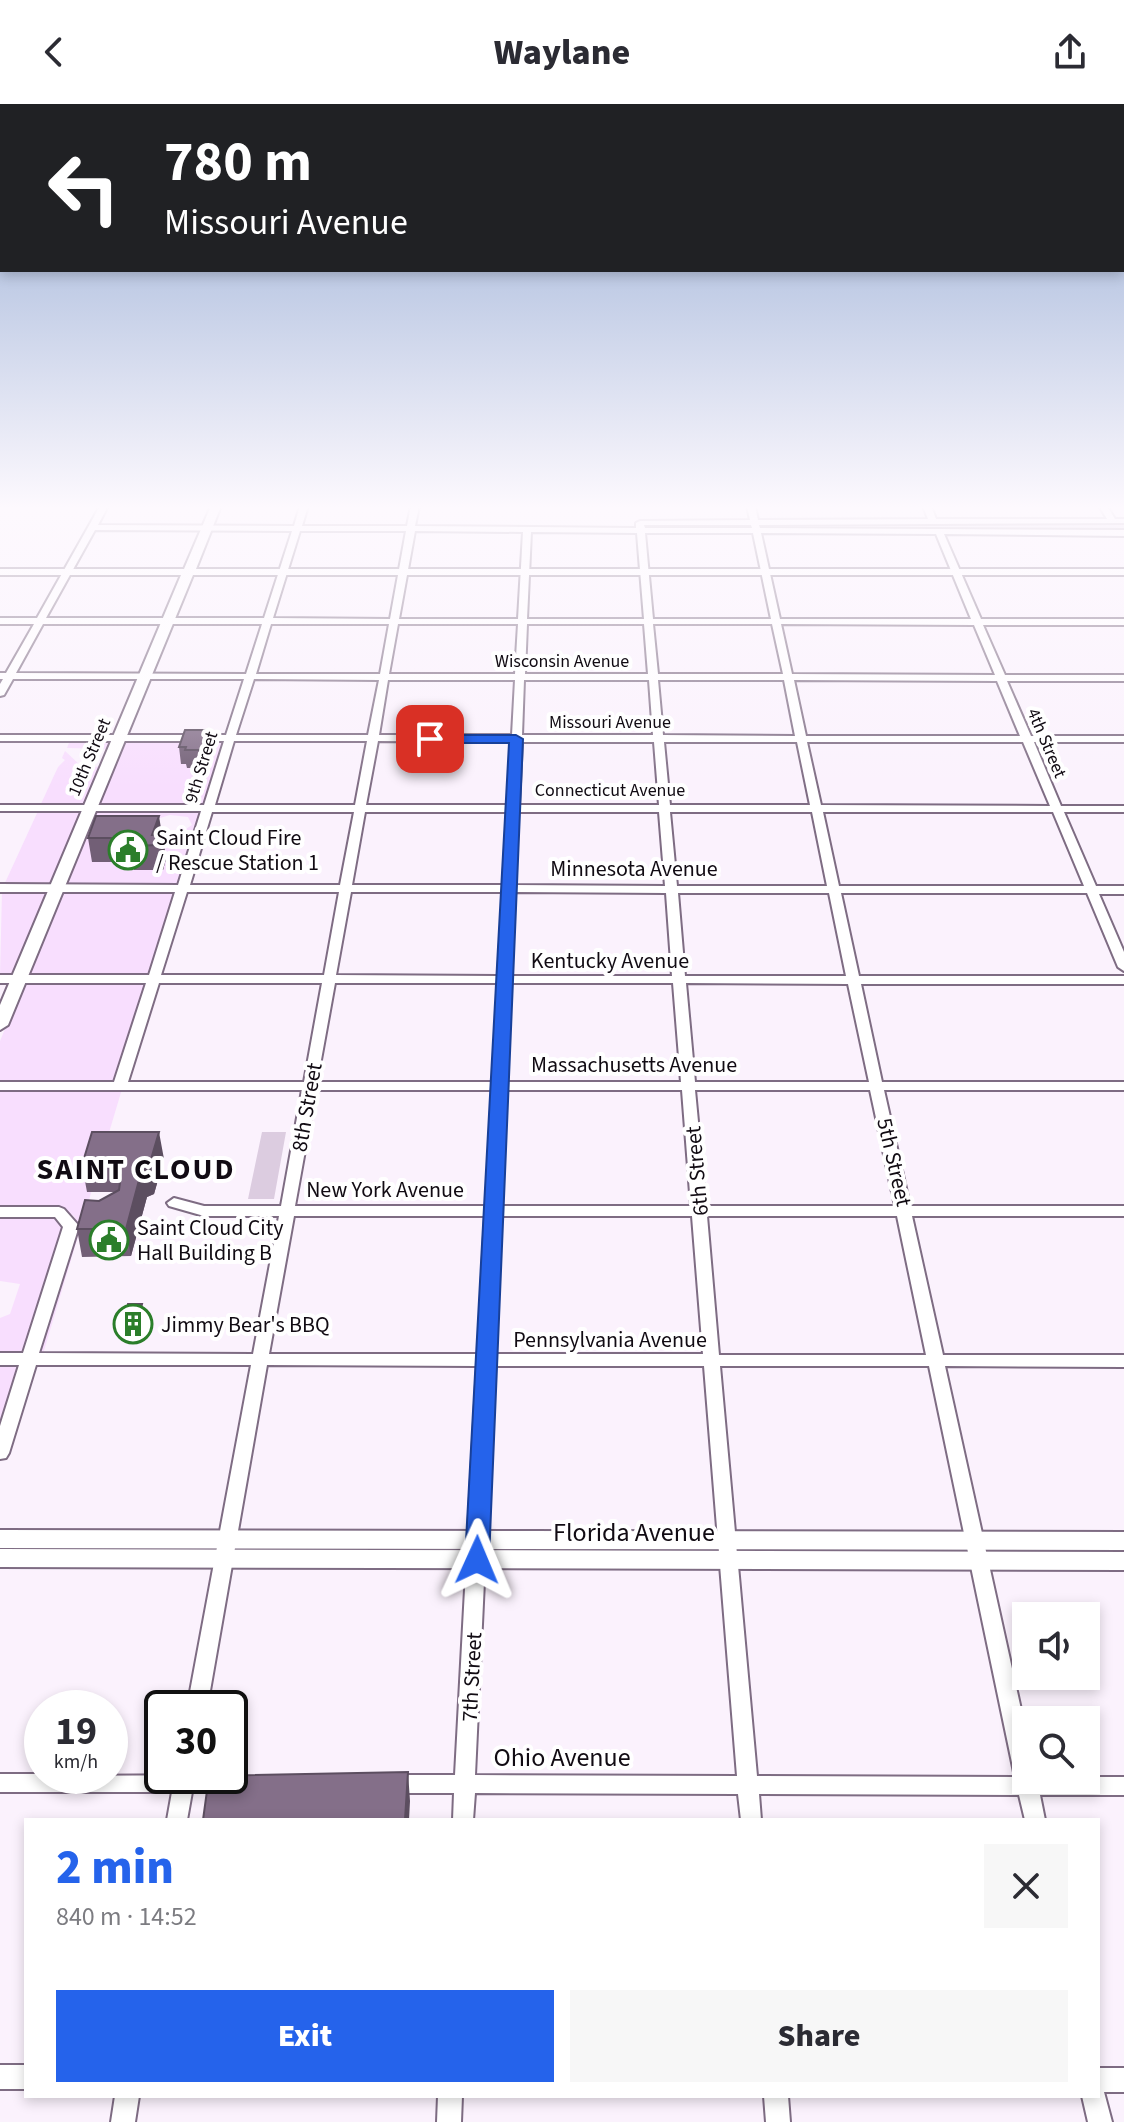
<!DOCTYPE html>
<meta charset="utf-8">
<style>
body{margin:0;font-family:"Source Sans 3",sans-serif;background:#f7f7f7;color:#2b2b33;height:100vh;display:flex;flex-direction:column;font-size:30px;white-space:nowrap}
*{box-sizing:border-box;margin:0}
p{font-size:26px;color:#7c7c81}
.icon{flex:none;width:44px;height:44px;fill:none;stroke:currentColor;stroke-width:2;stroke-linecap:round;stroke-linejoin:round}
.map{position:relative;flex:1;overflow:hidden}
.sheet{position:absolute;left:24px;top:1714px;width:1076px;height:280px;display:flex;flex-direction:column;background:#fff;border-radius:0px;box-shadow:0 4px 12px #0003}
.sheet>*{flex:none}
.guide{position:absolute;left:0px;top:0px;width:1124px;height:168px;box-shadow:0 4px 12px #0003;background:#202124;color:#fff;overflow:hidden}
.controls{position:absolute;left:1012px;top:1498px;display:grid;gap:16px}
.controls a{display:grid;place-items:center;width:88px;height:88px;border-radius:0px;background:#fff;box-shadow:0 4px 12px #0003;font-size:40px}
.speed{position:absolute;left:24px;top:1586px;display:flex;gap:16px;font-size:40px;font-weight:700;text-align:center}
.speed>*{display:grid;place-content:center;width:104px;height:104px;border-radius:50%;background:#fff;box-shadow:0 4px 12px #0003;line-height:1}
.speed small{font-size:20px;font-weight:400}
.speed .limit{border:4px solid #111;border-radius:12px;background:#fff;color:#111}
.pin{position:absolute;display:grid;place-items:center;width:68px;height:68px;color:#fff;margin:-34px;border-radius:16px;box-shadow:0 4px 12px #0006}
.me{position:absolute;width:88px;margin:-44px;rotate:1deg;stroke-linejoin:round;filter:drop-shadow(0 0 6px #0008)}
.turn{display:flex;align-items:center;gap:28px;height:168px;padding:0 32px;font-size:36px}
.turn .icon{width:104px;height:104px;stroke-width:2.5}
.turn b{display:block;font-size:56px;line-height:68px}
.round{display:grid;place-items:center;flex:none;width:84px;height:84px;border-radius:0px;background:#f7f7f7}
.summary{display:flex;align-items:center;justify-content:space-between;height:136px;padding:0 32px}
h1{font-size:48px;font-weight:800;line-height:60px;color:#2563eb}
.action{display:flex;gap:16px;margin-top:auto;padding:16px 32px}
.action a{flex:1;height:92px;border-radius:0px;background:#2563eb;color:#fff;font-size:32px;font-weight:800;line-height:92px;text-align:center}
.action a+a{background:#f7f7f7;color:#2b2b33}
header{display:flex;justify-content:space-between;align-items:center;height:104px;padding:0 32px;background:#fff;font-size:36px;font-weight:800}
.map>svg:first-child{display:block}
.built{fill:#f8defe;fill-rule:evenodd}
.green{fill:#dccce0}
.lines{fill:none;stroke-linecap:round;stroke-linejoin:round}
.street-casing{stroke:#7e6c83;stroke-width:4}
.secondary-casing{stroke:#7e6c83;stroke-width:4}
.street{fill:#fff;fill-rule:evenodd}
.secondary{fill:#fff;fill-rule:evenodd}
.wall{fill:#725f76}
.shaded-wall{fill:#5c4e60}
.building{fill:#846f89;stroke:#5c4e60;stroke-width:2}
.route{fill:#2563eb;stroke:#184099;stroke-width:2}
.labels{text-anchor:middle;stroke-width:8;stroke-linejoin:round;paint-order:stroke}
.far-street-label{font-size:18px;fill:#110b13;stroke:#fff}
.poi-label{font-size:22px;fill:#110b13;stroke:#fff;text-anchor:start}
.street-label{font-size:22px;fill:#110b13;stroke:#fff}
.near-street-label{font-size:26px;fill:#110b13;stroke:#fff}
.district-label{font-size:30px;font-weight:bold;letter-spacing:2px;fill:#110b13;stroke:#fff}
</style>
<header><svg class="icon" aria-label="back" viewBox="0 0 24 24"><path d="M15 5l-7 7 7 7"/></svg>Waylane<svg class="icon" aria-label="share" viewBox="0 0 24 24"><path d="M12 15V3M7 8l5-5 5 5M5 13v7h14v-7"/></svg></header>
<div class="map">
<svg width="1124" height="2018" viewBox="0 0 1124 2018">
<rect width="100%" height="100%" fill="#fbf2fd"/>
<!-- built -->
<path class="built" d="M70 636H113L85 702H40L58 663 65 656 62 654 65 647 81 662 96 663 101 661 108 645 67 644Z
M124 636 225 637 204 702H96Z
M83 706 52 781H4L38 707Z
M95 706 203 707 178 781H64ZM170 711 188 713 192 721 180 729H157L153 716Z
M50 786 14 872H0L2 787Z
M62 786 177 787 149 872H26Z
M147 878 114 978H0V937L24 879Z
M0 985H122L43 1250H39L78 1122 74 1112 61 1104H0Z
M0 1112 55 1113 63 1123 23 1250H0V1214L10 1210 20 1180 0 1177Z
M20 1260 0 1322V1261Z"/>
<!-- green -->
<path class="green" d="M1124 418V427L759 425V421Z
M262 1028H286L274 1095H248Z"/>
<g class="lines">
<!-- street casing -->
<g class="street-casing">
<path id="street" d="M100 402H108L98 421 294 422 300 402H308L302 422H407L411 402H419L415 422 636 424V419L640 417 750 416 747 402H755L758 416 928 415 923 402H931L936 415H1107L1099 402H1107L1115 415H1124V419L759 421 760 424 1124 426V432L944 430 981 515H1124V521H983L1005 571H1124V577H1007L1031 632H1124V638H1034L1061 702H1124V708H1064L1096 782H1124V790H1099L1124 848V867L1118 863 1087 789H841L859 872H1124V880H861L882 978H1124V986H884L910 1102H1124V1112H912L943 1251H1124V1263L945 1262 1026 1628V1676H1086V1673H1124V1691H1040L1045 1716H1025L1019 1691 759 1690 761 1716H741L738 1690 475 1689 473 1716H453L454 1689H392L385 1686 382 1680 385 1674 392 1671H455L477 1262 267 1261 207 1604H187L251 1261H36L9 1349 6 1354 0 1355V1322L19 1261H0V1249H23L63 1123 55 1113H0V1103H59L64 1105 79 1122 39 1249 253 1250 279 1112H204L169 1102 167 1099 174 1094 204 1102H281L302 986H0V978H114L146 879H0V871H149L175 788H0V780L178 781 201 707H0V701H204L224 637H0V631H226L244 575H13L4 591 0 592V580L3 575H0V569H6L34 520H0V514H37ZM644 421H751L752 424H645ZM95 426 292 427 264 514H46ZM300 427H406L390 515 273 514ZM415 427 523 428 518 515H399ZM531 428 637 429 644 515H527ZM645 429H753L771 515H653ZM761 429 936 430 971 515H780ZM43 520H262L246 570 16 569ZM271 520H389L380 570H256ZM398 520H518L515 570H389ZM527 520H644L648 570H525ZM653 520H772L783 570H658ZM781 520 974 521 995 571 792 570ZM254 575 379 576 368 631H236ZM388 576H515L512 631H379ZM524 576H649L653 631H522ZM658 576H784L795 632 663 631ZM794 576 997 577 1020 632H806ZM234 637H367L355 701H215ZM378 637 511 638 508 701H366ZM522 638H654L659 701H519ZM664 638H797L810 701H670ZM807 638H1023L1050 702 821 701ZM212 708H354L340 781H190ZM365 708H507L503 781H352ZM518 708H659L665 782 515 781ZM670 708H812L827 782H677ZM823 708H1053L1084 782H839ZM187 788H339L324 871H161ZM351 788H503L498 872 336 871ZM515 788 666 789 672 872H511ZM678 789H829L846 872H685ZM159 879H322L304 978H128ZM335 879H498L493 978H317ZM511 879H673L681 978H506ZM686 879 848 880 869 978H695ZM316 986H492L486 1102H295ZM506 986H682L691 1102H501ZM695 986H870L895 1102H706ZM294 1112H485L478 1250H269ZM500 1112H692L703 1250H494ZM707 1112H897L926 1251H719ZM494 1262H704L737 1672 475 1671ZM720 1262H929L1015 1673 757 1672Z
M0 1670H42V1672L230 1671 235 1673 238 1679 235 1685 228 1688H192L187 1716H167L172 1688H0Z
M0 1961H26V1985H0Z
M1098 1964H1124V1988H1104L1112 2018H1088L1082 1992H1098Z
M115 1992H139L135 2018H111Z
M438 1992H462L461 2018H437Z
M764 1992H788L790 2018H766Z"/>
</g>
<!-- secondary casing -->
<g class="secondary-casing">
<path id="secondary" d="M211 402H221L196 465H1124V471H193L8 921 0 926V901L181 471H0V465H184Z
M0 1426 1124 1428V1446L0 1444Z
M0 1445 1124 1448V1466L0 1463Z"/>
</g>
<!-- street -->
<use href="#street" class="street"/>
<!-- secondary -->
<use href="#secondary" class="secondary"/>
</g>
<!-- wall -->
<path class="wall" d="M179 643 212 644 205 664H187L186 660H181Z
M163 731 166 755 163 766H134L133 758H92L88 734Z
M164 1055 154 1090 147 1093 131 1152 82 1153 77 1125 99 1097 115 1088H87L82 1061Z
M143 1207 136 1233H123L121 1226Z"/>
<!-- shaded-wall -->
<path class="shaded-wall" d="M209 626 212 644 205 664 203 646Z
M159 712 166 755 163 766 159 741 152 731Z
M159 1028 164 1055 154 1090 147 1093 131 1152 126 1125 142 1065Z
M142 1200 143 1207 136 1233 135 1226Z
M408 1668 410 1697 409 1716H405Z"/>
<!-- building -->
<path class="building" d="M185 626H209L203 646H185L186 643H179Z
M96 712H159L152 731H163L159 741 131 742 133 734H88Z
M92 1028H159L149 1062 142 1065 126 1125H77L85 1096 99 1097 119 1086 121 1071 110 1061H82Z
M128 1200H142L135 1226H121Z
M408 1668 405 1716H203L209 1672Z"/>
<!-- sky -->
<linearGradient id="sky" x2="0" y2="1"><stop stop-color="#90a8d2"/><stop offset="0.59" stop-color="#fdf9fe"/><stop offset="1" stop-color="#fdf9fe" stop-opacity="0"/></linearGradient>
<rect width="1124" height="684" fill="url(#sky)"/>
<!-- route -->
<path class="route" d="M516 631 523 635 489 1456 486 1462H469L465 1456 509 639H430L423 635 430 631Z"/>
<!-- icons -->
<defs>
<g id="civic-ring" transform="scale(2)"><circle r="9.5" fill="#fff" stroke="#2b7e2a" stroke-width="1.5"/><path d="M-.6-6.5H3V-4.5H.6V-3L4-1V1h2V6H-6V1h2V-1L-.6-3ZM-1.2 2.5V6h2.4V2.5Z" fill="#2b7e2a"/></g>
<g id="building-ring" transform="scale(2)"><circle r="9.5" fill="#fff" stroke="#2b7e2a" stroke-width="1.5"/><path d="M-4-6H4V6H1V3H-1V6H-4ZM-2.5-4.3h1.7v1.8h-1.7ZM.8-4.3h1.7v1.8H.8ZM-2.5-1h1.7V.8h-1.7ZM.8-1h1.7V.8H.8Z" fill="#2b7e2a"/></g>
</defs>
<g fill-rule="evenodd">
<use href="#civic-ring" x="128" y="746"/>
<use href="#civic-ring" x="109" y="1136"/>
<use href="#building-ring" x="133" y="1220"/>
</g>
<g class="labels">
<!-- far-street labels -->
<g class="far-street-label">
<text x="562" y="563">Wisconsin Avenue</text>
<text x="610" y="624">Missouri Avenue</text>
<text transform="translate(1047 639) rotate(67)" y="6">4th Street</text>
<text transform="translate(89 653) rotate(-67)" y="6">10th Street</text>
<text transform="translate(201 663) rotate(-73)" y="6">9th Street</text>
<text x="610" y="692">Connecticut Avenue</text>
</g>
<!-- poi labels -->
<g class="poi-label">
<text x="156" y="741">Saint Cloud Fire<tspan x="156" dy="25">/ Rescue Station 1</tspan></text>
<text x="137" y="1131">Saint Cloud City<tspan x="137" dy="25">Hall Building B</tspan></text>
<text x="161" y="1228">Jimmy Bear's BBQ</text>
</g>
<!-- street labels -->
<g class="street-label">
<text x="634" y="772">Minnesota Avenue</text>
<text x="610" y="864">Kentucky Avenue</text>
<text x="634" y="968">Massachusetts Avenue</text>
<text transform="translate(306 1003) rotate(-80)" y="8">8th Street</text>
<text transform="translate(895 1058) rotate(77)" y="8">5th Street</text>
<text transform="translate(696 1067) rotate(-95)" y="8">6th Street</text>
<text x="385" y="1093">New York Avenue</text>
<text x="610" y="1243">Pennsylvania Avenue</text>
<text transform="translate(471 1573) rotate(-87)" y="8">7th Street</text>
</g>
<!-- near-street labels -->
<g class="near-street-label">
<text x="634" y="1437">Florida Avenue</text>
<text x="562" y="1662">Ohio Avenue</text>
</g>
<!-- district labels -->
<g class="district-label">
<text x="136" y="1075">SAINT CLOUD</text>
</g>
</g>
</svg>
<div class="controls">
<a><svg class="icon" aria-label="sound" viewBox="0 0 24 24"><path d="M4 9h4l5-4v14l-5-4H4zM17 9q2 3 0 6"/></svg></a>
<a><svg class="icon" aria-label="search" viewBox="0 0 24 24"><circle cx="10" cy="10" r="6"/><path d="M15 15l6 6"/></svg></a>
</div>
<div class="speed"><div>19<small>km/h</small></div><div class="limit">30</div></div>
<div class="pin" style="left:430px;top:635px;background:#d93025"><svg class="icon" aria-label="arrive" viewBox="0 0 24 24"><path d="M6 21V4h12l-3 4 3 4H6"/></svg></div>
<svg class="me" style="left:477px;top:1456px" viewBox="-20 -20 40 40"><path d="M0-17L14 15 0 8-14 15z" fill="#2563eb" stroke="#fff" stroke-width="4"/></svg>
<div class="guide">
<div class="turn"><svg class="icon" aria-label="left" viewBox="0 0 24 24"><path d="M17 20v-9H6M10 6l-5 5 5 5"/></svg><div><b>780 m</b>Missouri Avenue</div></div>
</div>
<section class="sheet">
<div class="summary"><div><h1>2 min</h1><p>840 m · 14:52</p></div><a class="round"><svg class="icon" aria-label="close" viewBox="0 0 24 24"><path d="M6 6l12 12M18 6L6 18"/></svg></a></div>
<div class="action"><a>Exit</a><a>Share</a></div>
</section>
</div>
